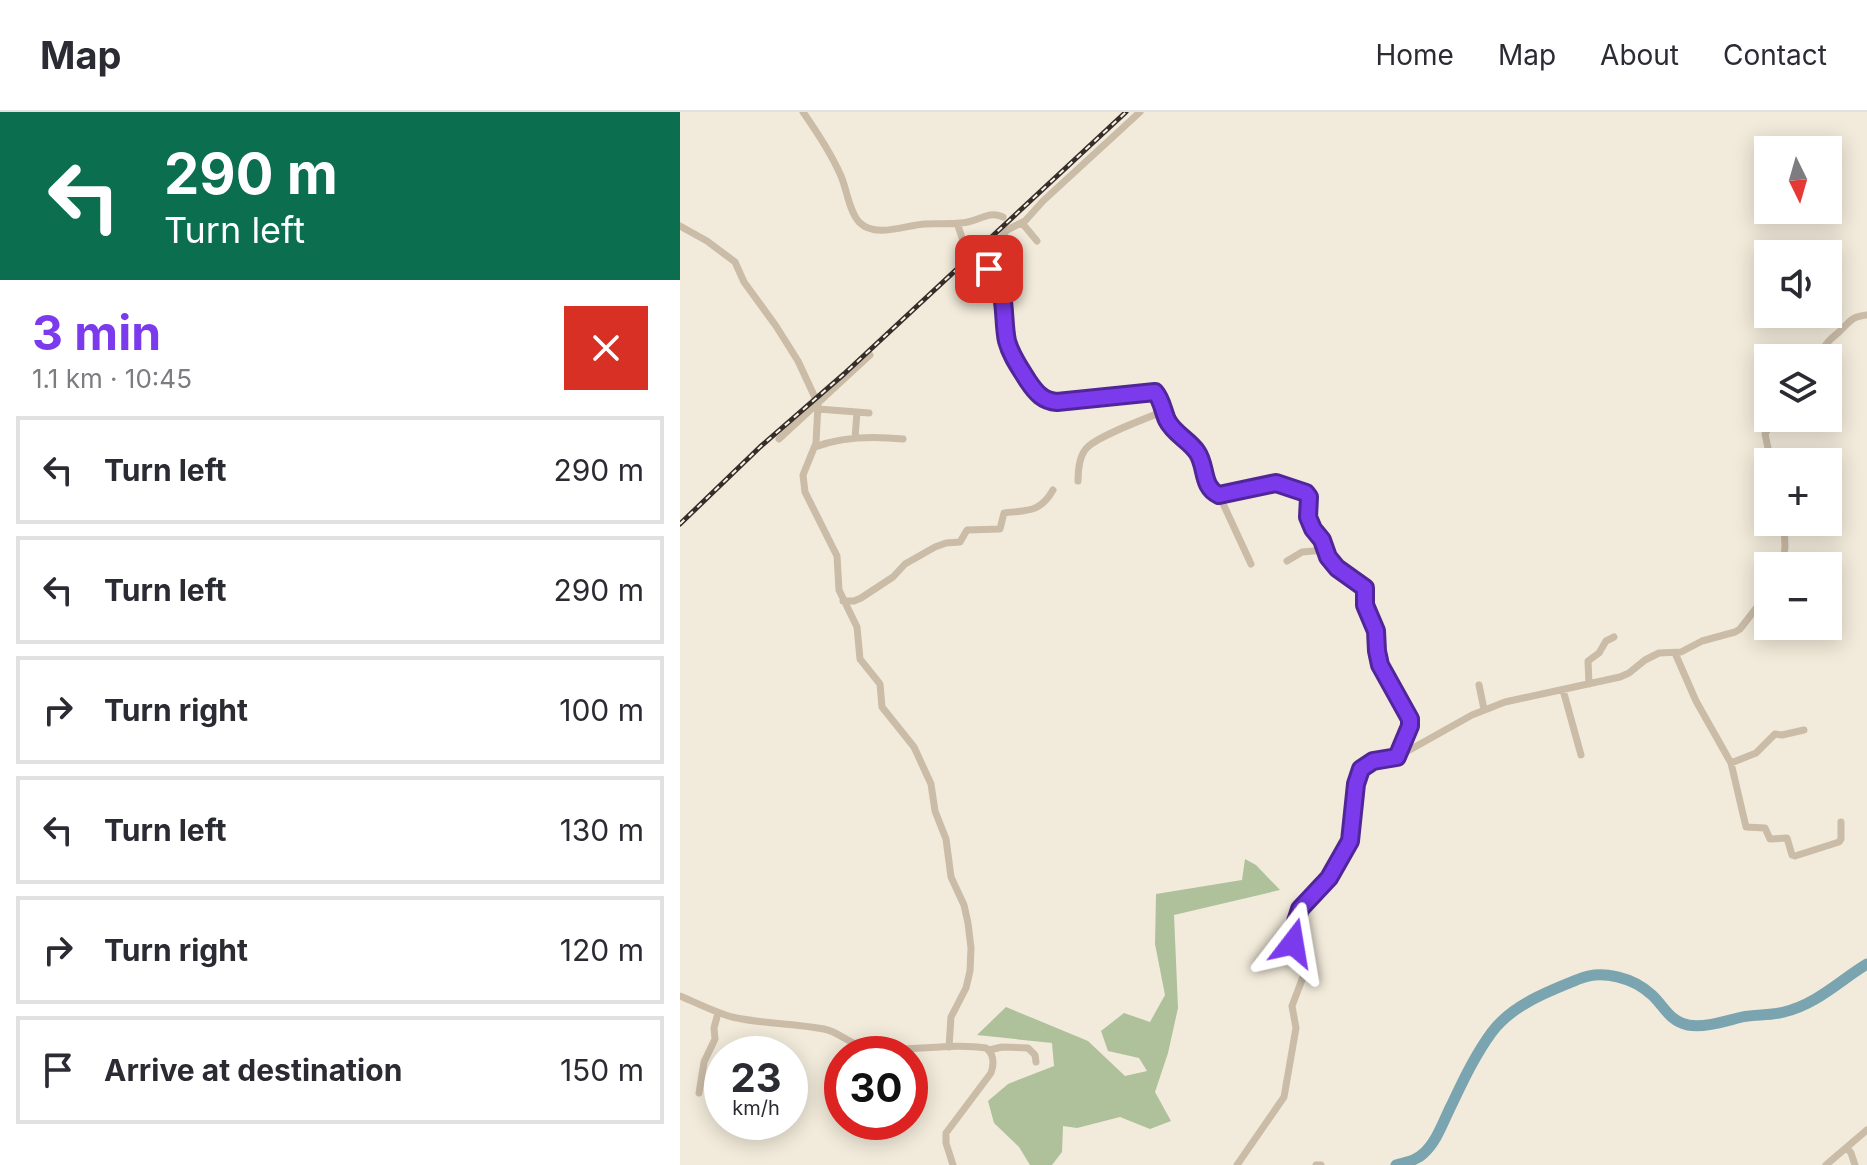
<!DOCTYPE html>
<meta charset="utf-8">
<style>
body{margin:0;font-family:Inter,sans-serif;background:#f7f7f7;color:#2b2b33;height:100vh;display:flex;flex-direction:column;font-size:30px;white-space:nowrap}
*{box-sizing:border-box;margin:0}
p{font-size:26px;color:#7c7c81}
.icon{flex:none;width:44px;height:44px;fill:none;stroke:currentColor;stroke-width:2;stroke-linecap:round;stroke-linejoin:round}
.map{position:relative;flex:1;overflow:hidden}
.sheet{display:flex;flex-direction:column;background:#fff;width:680px}
.sheet>*{flex:none}
.guide{background:#0b6e4f;color:#fff;overflow:hidden}
.needle{width:52px;rotate:175deg}
.fabs{position:absolute;left:1074px;top:24px;display:grid;gap:16px}
.fabs a{display:grid;place-items:center;width:88px;height:88px;border-radius:0px;background:#fff;box-shadow:0 4px 20px #0003;font-size:40px}
.speed{position:absolute;left:24px;top:924px;display:flex;gap:16px;font-size:40px;font-weight:700;text-align:center}
.speed>*{display:grid;place-content:center;width:104px;height:104px;border-radius:50%;background:#fff;box-shadow:0 4px 20px #0003;line-height:1}
.speed small{font-size:20px;font-weight:400}
.speed .limit{border:12px solid #d22;background:#fff;color:#111}
.pin{position:absolute;display:grid;place-items:center;width:68px;height:68px;color:#fff;margin:-34px;border-radius:16px;box-shadow:0 4px 12px #0006}
.me{position:absolute;width:88px;margin:-44px;rotate:14deg;stroke-linejoin:round;filter:drop-shadow(0 0 6px #0008)}
.turn{display:flex;align-items:center;gap:28px;height:168px;padding:0 32px;font-size:36px}
.turn .icon{width:104px;height:104px;stroke-width:2.5}
.turn b{display:block;font-size:56px;line-height:68px}
.round{display:grid;place-items:center;flex:none;width:84px;height:84px;border-radius:0px;background:#f7f7f7}
.headline{display:flex;align-items:center;justify-content:space-between;height:136px;padding:0 32px}
h1{font-size:48px;font-weight:700;line-height:60px;color:#7c3aed}
ul{padding:0;list-style:none}
li{display:flex;align-items:center;gap:24px;height:108px;margin:0 16px 12px;padding:0 16px;border:4px solid #e1e1e2;border-radius:0px}
li div{flex:1}
li b{display:block;font-size:30px}
li em{font-style:normal}
header{display:flex;align-items:center;gap:48px;box-sizing:border-box;height:112px;padding:0 40px;background:#fff;border-bottom:2px solid #e1e1e2}
header strong{font-size:38px}
nav{display:flex;gap:44px;margin-inline-start:auto;font-size:28px}
main{display:flex;flex:1;min-height:0}
.map>svg:first-child{display:block}
.green{fill:#aec19b}
.lines{fill:none;stroke-linecap:round;stroke-linejoin:round}
.river{stroke:#7aa4af;stroke-width:11}
.minor{stroke:#cabca7;stroke-width:7}
.rail-casing{stroke:#362e28;stroke-width:5}
.rail{stroke:#f9f4e7;stroke-width:2;stroke-dasharray:6;stroke-linecap:butt}
.route-casing{stroke:#51269a;stroke-width:20}
.route{stroke:#7c3aed;stroke-width:14}
</style>
<header>
<strong>Map</strong>
<nav><a>Home</a><a>Map</a><a>About</a><a>Contact</a></nav>
</header>
<main>
<section class="sheet">
<div class="guide">
<div class="turn"><svg class="icon" aria-label="left" viewBox="0 0 24 24"><path d="M17 20v-9H6M10 6l-5 5 5 5"/></svg><div><b>290 m</b>Turn left</div></div>
</div>
<div class="headline"><div><h1>3 min</h1><p>1.1 km · 10:45</p></div><a class="round" style="background:#d93025;color:#fff"><svg class="icon" aria-label="close" viewBox="0 0 24 24"><path d="M6 6l12 12M18 6L6 18"/></svg></a></div>
<ul>
<li><svg class="icon" aria-label="left" viewBox="0 0 24 24"><path d="M17 20v-9H6M10 6l-5 5 5 5"/></svg><div><b>Turn left</b></div><em>290 m</em></li>
<li><svg class="icon" aria-label="left" viewBox="0 0 24 24"><path d="M17 20v-9H6M10 6l-5 5 5 5"/></svg><div><b>Turn left</b></div><em>290 m</em></li>
<li><svg class="icon" aria-label="right" viewBox="0 0 24 24"><path d="M7 20v-9h11M14 6l5 5-5 5"/></svg><div><b>Turn right</b></div><em>100 m</em></li>
<li><svg class="icon" aria-label="left" viewBox="0 0 24 24"><path d="M17 20v-9H6M10 6l-5 5 5 5"/></svg><div><b>Turn left</b></div><em>130 m</em></li>
<li><svg class="icon" aria-label="right" viewBox="0 0 24 24"><path d="M7 20v-9h11M14 6l5 5-5 5"/></svg><div><b>Turn right</b></div><em>120 m</em></li>
<li><svg class="icon" aria-label="arrive" viewBox="0 0 24 24"><path d="M6 21V4h12l-3 4 3 4H6"/></svg><div><b>Arrive at destination</b></div><em>150 m</em></li>
</ul>
</section>
<div class="map">
<svg width="1187" height="1053" viewBox="0 0 1187 1053">
<rect width="100%" height="100%" fill="#f2ebdb"/>
<!-- green -->
<path class="green" d="M565 747 576 753 600 778 494 803 498 896 488 941 475 980 491 1009 470 1017 440 1005 397 1016 383 1014 382 1040 372 1053H350L339 1035 314 1011 308 989 328 972 374 954 372 931 297 923 326 895 408 929 445 964 467 959 459 946 428 939 421 919 444 901 470 910 485 883 475 832 476 782 562 768Z"/>
<g class="lines">
<!-- river -->
<path class="river" d="M716 1053C726 1050 736 1049 744 1041 757 1029 763 1010 771 994 783 969 795 943 812 920 832 893 869 879 899 867 922 857 954 866 972 883 984 894 989 909 1008 913 1025 916 1045 909 1062 905 1076 902 1090 904 1104 900 1137 892 1159 869 1187 852"/>
<!-- minor -->
<path class="minor" d="M123 0C137 20 151 41 161 64 167 78 169 99 179 110 196 127 225 113 245 112 259 111 274 113 288 110 302 107 309 99 323 105
M460 0 363 89 345 109 327 118 310 140 302 153C328 170 322 199 327 226 330 246 350 277 366 288L397 289 471 280 477 282 489 312 518 341 528 372 534 381 539 383 596 371 626 381 629 385 627 399 629 409 642 428 648 445 657 456 685 476V493L696 519 697 539 700 553 730 607V614L717 645
M277 111 288 143 302 153
M342 111 357 129
M0 114 27 129 55 150 64 170 96 214 118 249 138 292 136 331 123 363 125 380 157 444 159 478 177 515 180 547 200 572 202 595 234 635 251 672 255 699 266 727 271 765 284 793 288 811 291 836 290 859 286 876 271 905 269 935
M1138 246C1145 232 1148 229 1159 220 1171 209 1170 205 1187 203
M138 297 177 300
M175 326 177 300 189 301
M99 327 190 243
M135 335C163 324 193 324 223 327
M1091 350 1085 322 1094 306
M398 369C398 359 399 346 405 338 413 325 468 306 484 299
M539 383 571 452
M607 449 622 440 645 438
M1103 454 1105 435 1104 410
M163 489H174L181 486 213 465 225 452 255 435 266 431 280 430 287 418 320 417 324 401C347 398 360 401 373 378
M995 541 1016 589 1051 651 1066 715 1085 716 1090 727 1107 726 1112 743 1115 744 1159 730 1161 727V710
M909 572 908 549 919 541 926 529 934 525
M799 573 804 597
M883 578 901 643
M1051 651 1076 641 1095 622 1102 623 1124 618
M0 884C17 891 34 900 52 905 82 912 114 911 144 917 160 920 171 934 189 936 228 941 268 930 306 936 314 942 314 952 311 961L266 1021V1031L273 1053
M309 938 322 935 348 936 355 943 356 950
M19 981 24 950 35 927 34 916 38 901
M1167 1036 1171 1041 1175 1053
M557 1053 604 985 616 916 612 894 623 865V847L612 828 613 819 621 795 649 766 670 729 676 672 681 657 693 649 717 645 792 603 825 590 940 565 949 561 965 548 979 541 1001 540 1022 529 1055 520 1060 517 1088 481
M636 1053H641
M1146 1053 1187 1018"/>
<!-- rail casing -->
<g class="rail-casing">
<path id="rail" d="M0 412 80 335 164 262 446 0"/>
</g>
<!-- rail -->
<use href="#rail" class="rail"/>
</g>
<g class="lines">
<!-- route casing -->
<g class="route-casing">
<path id="route" d="M309 157C328 175 322 206 327 229 331 244 340 256 348 269 356 281 363 289 377 290L475 280C482 288 483 299 487 308 494 322 509 328 517 340 527 354 521 375 539 383L596 371 626 381 629 385 628 405 633 417 642 428 648 445 657 456 685 476V493L696 519 697 539 700 553 730 607V614L717 645 693 649 681 657 676 672 670 729 649 766 620 797 613 819V831"/>
</g>
<!-- route -->
<use href="#route" class="route"/>
</g>
</svg>
<div class="fabs">
<a><svg class="needle" viewBox="-14 -14 28 28"><path d="M0-13l5 13h-10z" fill="#e53935"/><path d="M0 13l5-13h-10z" fill="#7c7c81"/></svg></a>
<a><svg class="icon" aria-label="sound" viewBox="0 0 24 24"><path d="M4 9h4l5-4v14l-5-4H4zM17 9q2 3 0 6"/></svg></a>
<a><svg class="icon" aria-label="layers" viewBox="0 0 24 24"><path d="M12 4l9 5-9 5-9-5zM3 14l9 5 9-5"/></svg></a>
<a>+</a>
<a>−</a>
</div>
<div class="speed"><div>23<small>km/h</small></div><div class="limit">30</div></div>
<div class="pin" style="left:309px;top:157px;background:#d93025"><svg class="icon" aria-label="arrive" viewBox="0 0 24 24"><path d="M6 21V4h12l-3 4 3 4H6"/></svg></div>
<svg class="me" style="left:613px;top:831px" viewBox="-20 -20 40 40"><path d="M0-17L14 15 0 8-14 15z" fill="#7c3aed" stroke="#fff" stroke-width="4"/></svg>
</div>
</main>
